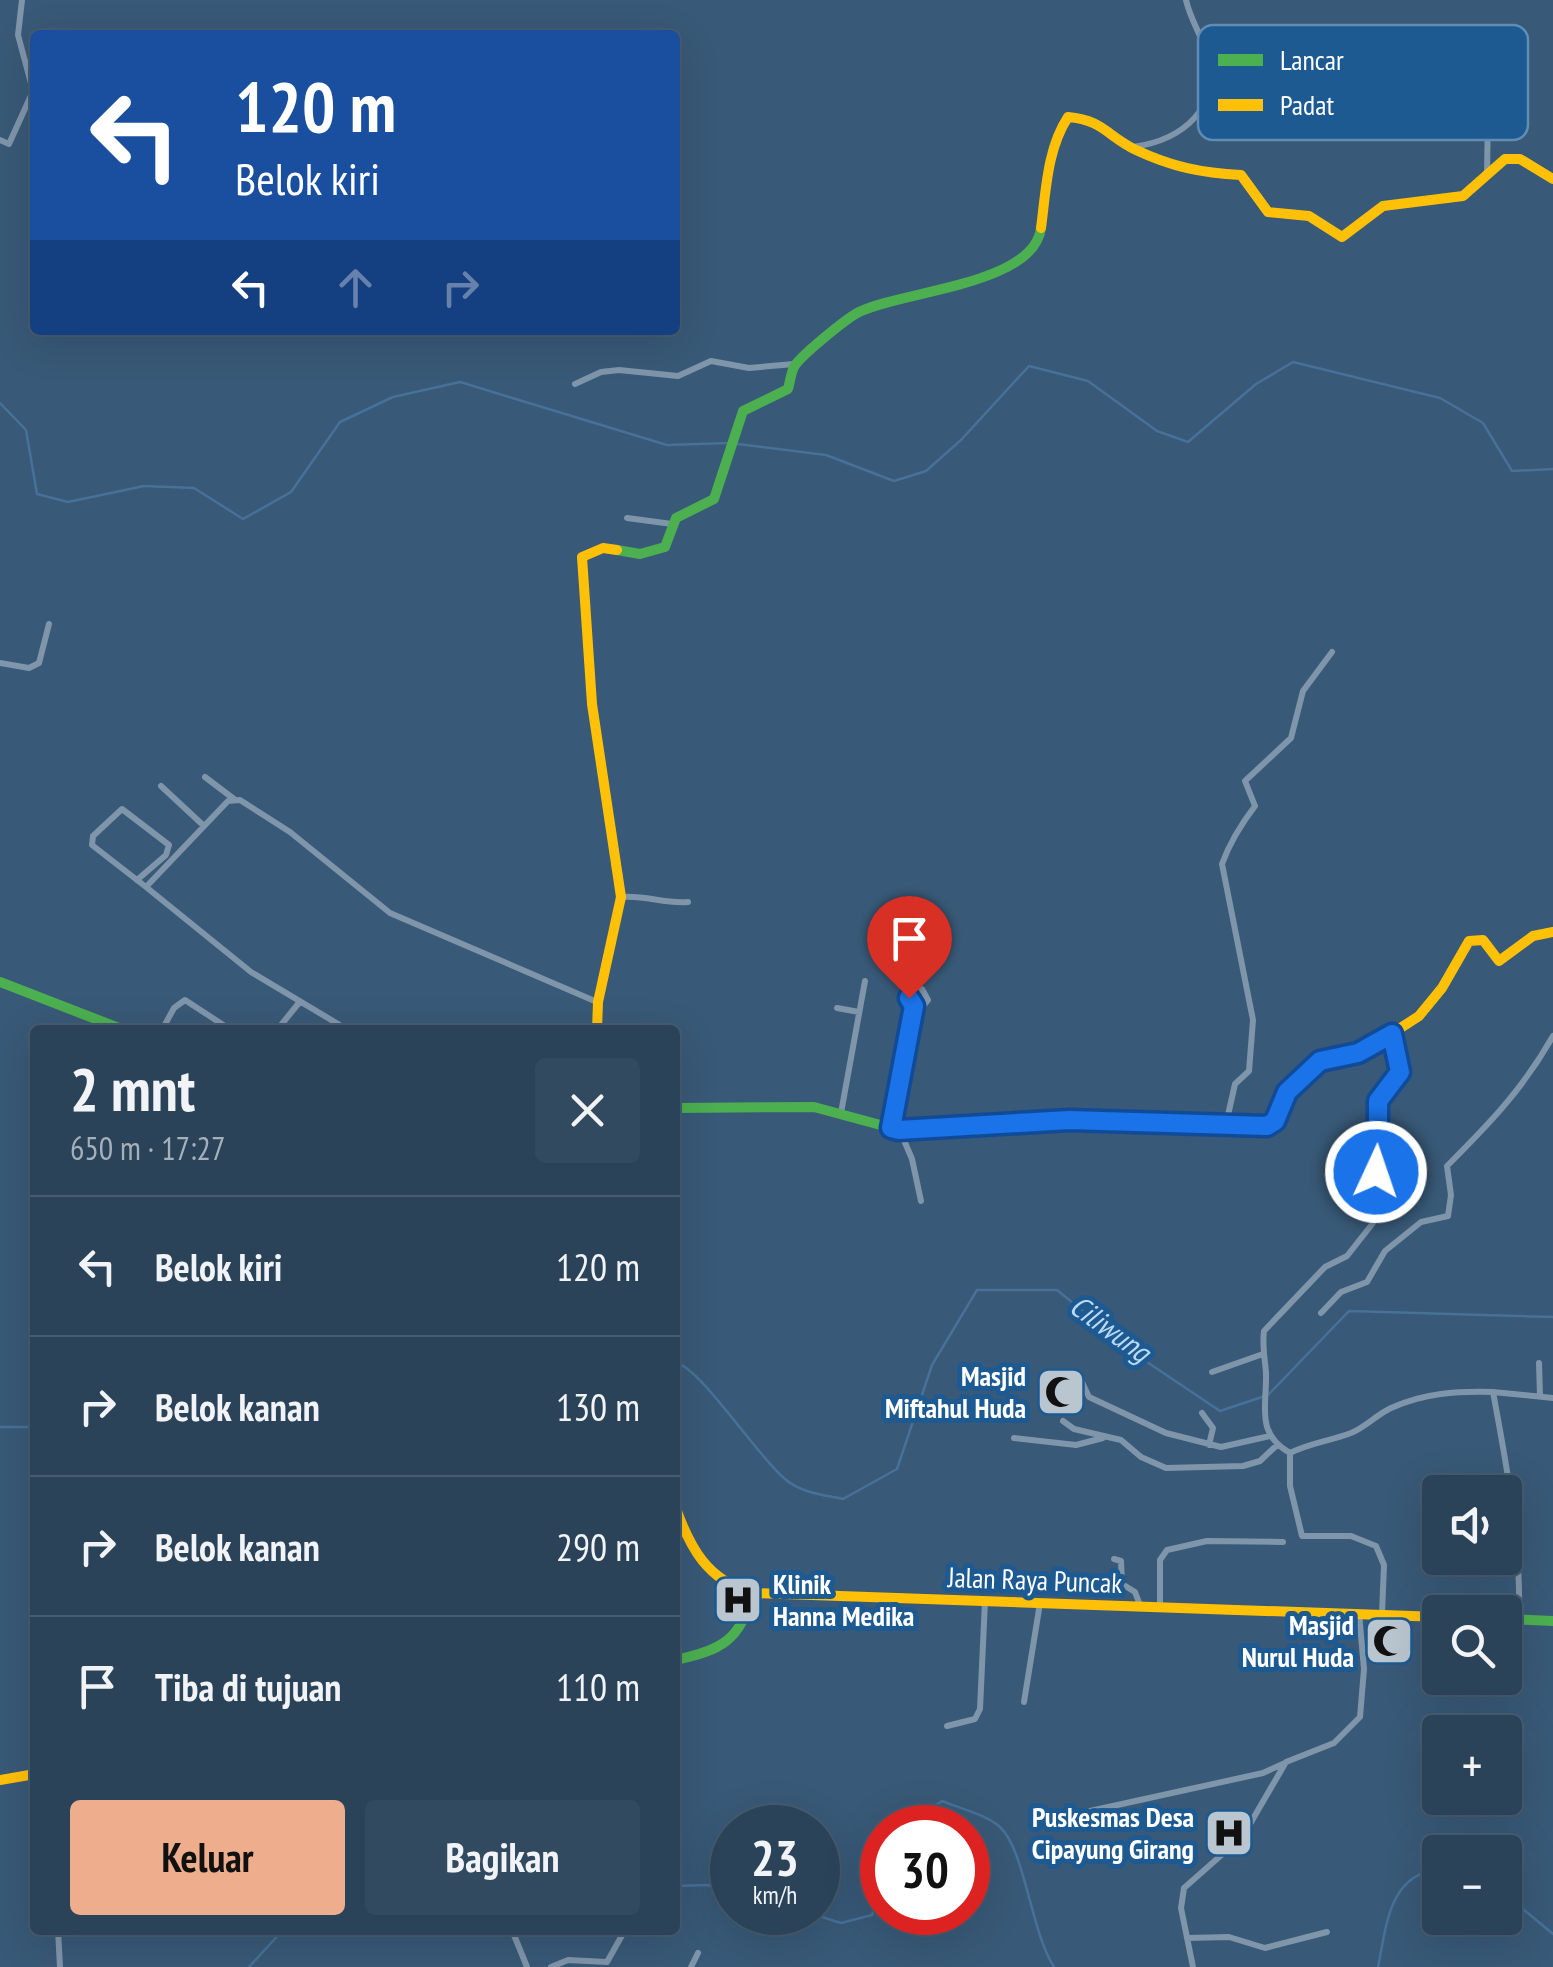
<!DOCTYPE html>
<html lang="id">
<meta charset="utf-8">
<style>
body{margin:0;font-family:"PT Sans Narrow",sans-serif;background:#324a5f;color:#f1f3f6;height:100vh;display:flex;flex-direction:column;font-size:38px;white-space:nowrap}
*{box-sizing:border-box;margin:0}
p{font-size:32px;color:#a5b0ba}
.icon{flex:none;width:55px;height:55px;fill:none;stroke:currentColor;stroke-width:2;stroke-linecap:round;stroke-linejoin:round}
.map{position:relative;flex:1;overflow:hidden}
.panel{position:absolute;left:30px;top:1025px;width:650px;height:910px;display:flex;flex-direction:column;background:#2a4359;border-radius:10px;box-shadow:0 10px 40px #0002,0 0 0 2px #465c6f}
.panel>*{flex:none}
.banner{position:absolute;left:30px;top:30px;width:650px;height:305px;border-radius:10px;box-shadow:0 10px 40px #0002,0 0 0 2px #465c6f;background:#1a4fa0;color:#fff;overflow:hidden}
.tools{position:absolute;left:1422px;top:1475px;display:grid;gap:20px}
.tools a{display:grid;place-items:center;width:100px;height:100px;border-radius:10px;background:#2a4359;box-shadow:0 10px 40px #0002,0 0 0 2px #465c6f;font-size:50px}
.speed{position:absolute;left:710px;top:1805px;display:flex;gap:20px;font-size:50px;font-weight:700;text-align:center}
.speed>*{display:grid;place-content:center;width:130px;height:130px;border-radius:50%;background:#2a4359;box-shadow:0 10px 40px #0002,0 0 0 2px #465c6f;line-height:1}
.speed small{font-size:25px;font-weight:400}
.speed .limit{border:15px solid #d22;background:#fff;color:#111}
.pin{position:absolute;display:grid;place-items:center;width:85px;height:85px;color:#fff;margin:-102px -42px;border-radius:50% 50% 50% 0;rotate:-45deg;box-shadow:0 0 10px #0007}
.pin .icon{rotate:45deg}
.me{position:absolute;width:110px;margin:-55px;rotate:3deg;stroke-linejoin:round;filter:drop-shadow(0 0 8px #0008)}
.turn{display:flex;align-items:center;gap:35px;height:210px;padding:0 40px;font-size:45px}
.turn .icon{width:130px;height:130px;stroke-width:2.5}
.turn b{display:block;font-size:70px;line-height:85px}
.lanes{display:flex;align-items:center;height:95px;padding:0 40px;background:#0003;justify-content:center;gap:50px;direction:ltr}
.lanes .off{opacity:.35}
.round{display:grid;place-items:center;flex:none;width:105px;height:105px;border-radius:10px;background:#324a5f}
.head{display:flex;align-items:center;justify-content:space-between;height:170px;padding:0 40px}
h1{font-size:60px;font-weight:800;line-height:75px}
.primary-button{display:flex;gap:20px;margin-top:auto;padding:20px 40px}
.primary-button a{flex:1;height:115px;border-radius:10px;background:#eead8d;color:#111;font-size:40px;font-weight:800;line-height:115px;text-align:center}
.primary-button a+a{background:#324a5f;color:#f1f3f6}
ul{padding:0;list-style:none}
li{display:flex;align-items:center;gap:30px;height:140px;padding:0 40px;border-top:2px solid #465c6f}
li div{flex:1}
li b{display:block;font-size:38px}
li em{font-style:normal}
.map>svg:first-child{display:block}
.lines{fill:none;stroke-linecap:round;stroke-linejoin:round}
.stream{stroke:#477198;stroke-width:2.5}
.street{stroke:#7f95aa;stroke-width:6}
.fast{stroke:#4caf50;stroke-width:10}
.slow{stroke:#ffc107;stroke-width:10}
.route-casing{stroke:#114b97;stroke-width:25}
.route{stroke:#1a73e8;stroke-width:18}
.labels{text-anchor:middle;stroke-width:10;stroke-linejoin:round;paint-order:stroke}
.poi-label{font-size:28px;font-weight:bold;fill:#fff;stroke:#1d5a92;text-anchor:end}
.street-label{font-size:28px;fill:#fff;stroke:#1d5a92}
.water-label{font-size:30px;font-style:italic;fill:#b9daf5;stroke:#1d5a92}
.key{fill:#1d5a92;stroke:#618cb3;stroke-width:2.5}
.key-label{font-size:28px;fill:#fff}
</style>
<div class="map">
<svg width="1553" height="1967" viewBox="0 0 1553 1967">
<rect width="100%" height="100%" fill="#385977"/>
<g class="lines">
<!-- stream -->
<path class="stream" d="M0 403 26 430 37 494 68 502 144 486 194 488 243 519 291 492 340 422 393 397 460 382 667 445 730 443
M738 444 826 455 894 481 926 471 961 440 1029 366 1088 381 1157 431 1188 442 1256 384 1293 362 1440 398 1483 423 1512 471 1553 469
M675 1362C702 1369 756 1455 785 1479 801 1493 824 1495 843 1499L897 1469 932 1365 977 1290H1057L1141 1358 1220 1411 1268 1395 1349 1311 1553 1317
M0 1427H35
M903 1828 942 1801C959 1808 987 1815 1000 1827 1025 1850 1031 1932 1054 1967
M675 1886 707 1885 732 1892
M1505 1894 1553 1934
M806 1912 841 1923 872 1915 882 1885
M249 1967 283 1930
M1378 1967C1387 1924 1388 1876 1440 1868"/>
<!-- street -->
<path class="street" d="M0 140 9 144 33 91 18 35 22 0
M1133 147C1183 140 1224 107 1206 51 1200 33 1190 18 1186 0
M1487 173 1488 113 1506 96 1500 68
M575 384 601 372 619 370 678 376 711 361 749 368 794 364
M627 518 672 524
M0 663 29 668 39 663 49 624
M205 777 234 799
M161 786 204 826
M137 880 166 855 169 845 122 809 93 836 92 845 146 887
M622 897C646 895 664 904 688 902
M837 1008 859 1012
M162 1030 174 1008 185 1000 231 1030
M277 1030 298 1004
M348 1030 251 972 146 887 228 801 240 800 290 832 390 913 597 1002
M841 1113 865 981
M1226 1124 1235 1084 1249 1071 1253 1020 1222 864C1230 842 1242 823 1255 806L1245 781 1291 738 1303 691 1332 652
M891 1128 914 1006 910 994 922 989 928 1000 922 1007 914 1006
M900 1131 912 1159 921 1201
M1321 1313 1341 1292 1367 1282 1385 1251 1421 1222 1448 1216 1451 1195 1447 1166C1489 1124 1523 1089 1553 1036
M1539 1363 1540 1396
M1212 1372 1263 1354
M1080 1378 1089 1397 1166 1433 1221 1447 1270 1436
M1202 1413 1213 1428 1209 1445
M1063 1421 1074 1429 1121 1440 1141 1457 1166 1468 1243 1466 1260 1461 1277 1445
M1014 1438 1076 1445 1103 1438
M1290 1453C1255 1433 1267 1406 1266 1373 1265 1359 1262 1346 1264 1331L1325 1267 1347 1256 1373 1223 1383 1190 1371 1161 1370 1141 1378 1125V1101L1400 1072 1392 1033
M1290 1453V1486L1302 1536H1351L1376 1546 1384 1565 1382 1614
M1290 1453C1310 1443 1330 1441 1351 1433 1366 1427 1376 1415 1391 1408 1424 1393 1457 1391 1493 1392
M1114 1559 1121 1561 1122 1584 1135 1592 1140 1605
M35 1601V1622
M1160 1606V1560L1167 1550 1207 1541 1283 1542
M1519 1618C1521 1541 1507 1467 1493 1392L1553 1398
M1024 1702 1040 1603
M947 1726 975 1719 980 1709 985 1601
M1090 1811 1263 1773 1285 1763
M58 1930 60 1967
M202 1930V1933
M512 1930 527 1967
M1187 1938 1229 1937 1265 1948 1327 1932
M551 1967 568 1960 607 1962 625 1930
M691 1967 698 1953
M1193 1967 1181 1908 1184 1888 1243 1836 1286 1762 1334 1743 1360 1717 1364 1669 1359 1613"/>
<!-- fast -->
<path class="fast" d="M617 550 640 554 665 547 676 518 714 499 743 411 788 389C790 382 791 373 794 367 800 356 847 318 859 312 901 291 1034 285 1041 228
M0 982 124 1030
M675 1108 814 1107 899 1130 1069 1120 1213 1124
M1505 1619 1553 1621
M675 1660C720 1651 742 1640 752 1593"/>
<!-- slow -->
<path class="slow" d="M1041 228C1046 191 1047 149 1068 117 1103 120 1107 136 1136 150 1172 167 1202 173 1241 175L1268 212 1309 216 1342 237 1383 206 1463 196 1505 159H1520L1553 179
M597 1030 598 1002 621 897 592 704 582 557 603 548 617 550
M1213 1124 1267 1126 1275 1121 1287 1092 1321 1061 1368 1049 1419 1016 1442 988 1469 941 1483 940 1499 961 1533 936 1553 932
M675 1506C690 1548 707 1580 752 1593L1440 1617
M0 1780 35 1774"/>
</g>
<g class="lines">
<!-- route casing -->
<g class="route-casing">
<path id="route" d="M909 998 914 1006 891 1128 899 1130 1069 1120 1267 1126 1275 1121 1287 1092 1320 1061 1358 1053 1392 1034 1400 1072 1378 1101V1125L1369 1150 1376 1172"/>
</g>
<!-- route -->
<use href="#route" class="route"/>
</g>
<!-- icons -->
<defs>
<g id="mosque-square" transform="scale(2.5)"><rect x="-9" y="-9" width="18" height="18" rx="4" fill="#b9c5cf" stroke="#1d5a92"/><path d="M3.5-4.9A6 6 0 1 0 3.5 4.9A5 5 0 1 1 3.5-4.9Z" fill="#111"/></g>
<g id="hospital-square" transform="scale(2.5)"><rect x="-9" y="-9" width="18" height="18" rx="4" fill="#b9c5cf" stroke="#1d5a92"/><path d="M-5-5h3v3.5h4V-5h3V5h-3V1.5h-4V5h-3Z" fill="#111"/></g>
</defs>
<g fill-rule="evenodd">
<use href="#mosque-square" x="1061" y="1392"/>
<use href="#hospital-square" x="738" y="1600"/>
<use href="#mosque-square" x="1389" y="1641"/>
<use href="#hospital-square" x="1229" y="1833"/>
</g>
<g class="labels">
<!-- poi labels -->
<g class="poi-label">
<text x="1026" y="1386">Masjid<tspan x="1026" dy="32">Miftahul Huda</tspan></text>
<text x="773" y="1594" text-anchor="start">Klinik<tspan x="773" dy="32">Hanna Medika</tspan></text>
<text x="1354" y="1635">Masjid<tspan x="1354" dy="32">Nurul Huda</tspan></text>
<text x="1194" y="1827">Puskesmas Desa<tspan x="1194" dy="32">Cipayung Girang</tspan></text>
</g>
<!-- street labels -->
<g class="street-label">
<text transform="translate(1035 1580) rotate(2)" y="10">Jalan Raya Puncak</text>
</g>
<!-- water labels -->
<g class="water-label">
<text transform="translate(1110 1329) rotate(36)" y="10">Ciliwung</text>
</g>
</g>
<!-- legend -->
<rect x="1198" y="25" width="330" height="115" rx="15" class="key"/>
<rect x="1218" y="54" width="45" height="12" fill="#4caf50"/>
<rect x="1218" y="99" width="45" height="12" fill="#ffc107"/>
<g class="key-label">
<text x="1280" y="70">Lancar</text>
<text x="1280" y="115">Padat</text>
</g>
</svg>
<div class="tools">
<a><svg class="icon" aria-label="sound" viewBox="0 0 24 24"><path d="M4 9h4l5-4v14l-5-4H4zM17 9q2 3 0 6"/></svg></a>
<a><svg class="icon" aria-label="search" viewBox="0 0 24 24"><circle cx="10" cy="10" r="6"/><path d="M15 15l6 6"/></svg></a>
<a>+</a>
<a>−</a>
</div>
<div class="speed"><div>23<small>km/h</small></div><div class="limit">30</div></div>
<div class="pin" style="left:909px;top:998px;background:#d93025"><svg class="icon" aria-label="arrive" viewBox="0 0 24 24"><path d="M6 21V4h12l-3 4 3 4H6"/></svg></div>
<svg class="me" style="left:1376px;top:1172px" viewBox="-20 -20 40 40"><circle r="17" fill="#1a73e8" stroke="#fff" stroke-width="3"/><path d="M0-11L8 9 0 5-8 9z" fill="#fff"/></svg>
<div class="banner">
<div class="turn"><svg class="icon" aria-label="left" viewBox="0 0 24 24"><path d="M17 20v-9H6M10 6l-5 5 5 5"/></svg><div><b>120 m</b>Belok kiri</div></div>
<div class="lanes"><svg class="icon" aria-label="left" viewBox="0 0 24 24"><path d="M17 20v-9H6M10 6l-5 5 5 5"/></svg><svg class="icon off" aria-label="ahead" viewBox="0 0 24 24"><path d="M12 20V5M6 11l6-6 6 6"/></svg><svg class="icon off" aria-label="right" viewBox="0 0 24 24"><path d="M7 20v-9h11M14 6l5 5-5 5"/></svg></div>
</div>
<section class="panel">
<div class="head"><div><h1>2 mnt</h1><p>650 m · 17:27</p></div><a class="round"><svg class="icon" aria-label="close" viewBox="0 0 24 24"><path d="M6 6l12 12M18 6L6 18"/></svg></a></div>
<ul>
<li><svg class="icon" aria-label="left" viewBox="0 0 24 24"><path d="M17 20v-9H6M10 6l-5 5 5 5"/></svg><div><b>Belok kiri</b></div><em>120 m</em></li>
<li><svg class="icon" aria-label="right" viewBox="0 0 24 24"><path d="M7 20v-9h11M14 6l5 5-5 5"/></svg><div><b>Belok kanan</b></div><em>130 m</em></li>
<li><svg class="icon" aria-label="right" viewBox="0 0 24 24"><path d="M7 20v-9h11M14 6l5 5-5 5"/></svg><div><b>Belok kanan</b></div><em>290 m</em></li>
<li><svg class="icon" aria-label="arrive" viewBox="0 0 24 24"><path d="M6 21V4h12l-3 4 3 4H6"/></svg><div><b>Tiba di tujuan</b></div><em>110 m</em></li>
</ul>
<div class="primary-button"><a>Keluar</a><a>Bagikan</a></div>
</section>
</div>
